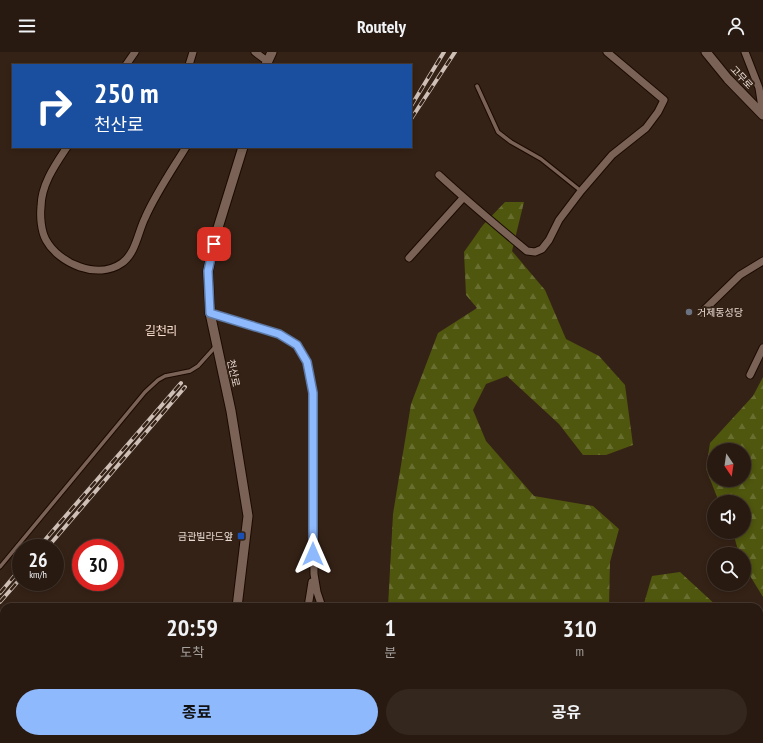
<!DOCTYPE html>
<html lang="ko">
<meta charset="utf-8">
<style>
body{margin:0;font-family:"PT Sans Narrow","Noto Sans KR",sans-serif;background:#34271e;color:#f1f3f6;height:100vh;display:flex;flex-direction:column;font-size:15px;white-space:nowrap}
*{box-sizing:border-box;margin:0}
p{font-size:13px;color:#a5a19f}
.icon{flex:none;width:22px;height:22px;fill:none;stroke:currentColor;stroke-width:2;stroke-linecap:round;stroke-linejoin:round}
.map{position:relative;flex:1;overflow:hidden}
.drawer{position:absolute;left:0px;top:551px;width:763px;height:140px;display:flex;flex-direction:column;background:#281a10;border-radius:12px 12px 0 0;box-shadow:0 2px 6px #0003,0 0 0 1px #443830}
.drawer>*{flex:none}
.top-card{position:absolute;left:12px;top:12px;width:400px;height:84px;border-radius:0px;box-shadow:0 2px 6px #0003,0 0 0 1px #443830;background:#1a4fa0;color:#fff;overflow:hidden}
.needle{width:26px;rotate:167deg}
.buttons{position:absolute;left:707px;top:391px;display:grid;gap:8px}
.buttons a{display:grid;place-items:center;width:44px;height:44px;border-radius:50%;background:#281a10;box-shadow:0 2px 6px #0003,0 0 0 1px #443830;font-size:20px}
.speed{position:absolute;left:12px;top:487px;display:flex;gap:8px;font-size:20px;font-weight:700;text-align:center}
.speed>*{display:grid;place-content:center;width:52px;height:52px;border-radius:50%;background:#281a10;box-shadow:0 2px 6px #0003,0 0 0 1px #443830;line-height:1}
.speed small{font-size:10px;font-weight:400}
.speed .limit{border:6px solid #d22;background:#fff;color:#111}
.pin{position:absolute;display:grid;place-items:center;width:34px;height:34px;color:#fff;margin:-17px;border-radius:8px;box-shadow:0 2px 6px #0006}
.me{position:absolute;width:44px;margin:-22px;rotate:0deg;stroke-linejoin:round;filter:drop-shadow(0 0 3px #0008)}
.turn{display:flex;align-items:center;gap:14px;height:84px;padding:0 16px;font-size:18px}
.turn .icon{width:52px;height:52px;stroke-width:2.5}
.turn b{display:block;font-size:28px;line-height:34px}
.eta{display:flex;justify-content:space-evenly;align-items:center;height:68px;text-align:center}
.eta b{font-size:24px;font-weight:700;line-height:28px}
.action{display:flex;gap:8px;margin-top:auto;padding:8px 16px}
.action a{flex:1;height:46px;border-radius:24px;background:#8eb9fd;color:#111;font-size:16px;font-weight:700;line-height:46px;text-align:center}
.action a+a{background:#34271e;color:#f1f3f6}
header{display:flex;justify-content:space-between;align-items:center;height:52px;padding:0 16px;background:#281a10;font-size:18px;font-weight:700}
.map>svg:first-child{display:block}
.forest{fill:url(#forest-firs);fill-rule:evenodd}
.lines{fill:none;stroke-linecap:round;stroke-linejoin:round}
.service-casing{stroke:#1c0a02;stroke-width:5.5}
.minor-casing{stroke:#1c0a02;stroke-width:9}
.tertiary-casing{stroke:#1c0a02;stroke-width:11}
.service{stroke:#7a6356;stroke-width:3.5}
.minor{stroke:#7a6356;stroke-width:7}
.tertiary{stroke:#7a6356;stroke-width:9}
.rail-casing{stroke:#cec0b7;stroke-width:4}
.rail{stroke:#352216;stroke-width:2.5;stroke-dasharray:8;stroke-linecap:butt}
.route-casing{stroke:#5c78a4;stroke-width:10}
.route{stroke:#8eb9fd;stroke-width:7}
.worship-dot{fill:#6b7280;stroke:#352216;stroke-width:1.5}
.transit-dot{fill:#1a4fb4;stroke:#352216;stroke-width:1.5}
.labels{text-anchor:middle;stroke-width:4;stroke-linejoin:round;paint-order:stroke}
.street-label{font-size:10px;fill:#e8dbd3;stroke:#352216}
.poi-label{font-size:10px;fill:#e8dbd3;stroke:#352216;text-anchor:start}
.quarter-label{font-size:12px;fill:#f7ddce;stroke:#352216}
</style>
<header><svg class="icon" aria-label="menu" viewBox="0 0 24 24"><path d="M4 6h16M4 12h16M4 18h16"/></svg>Routely<svg class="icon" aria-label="person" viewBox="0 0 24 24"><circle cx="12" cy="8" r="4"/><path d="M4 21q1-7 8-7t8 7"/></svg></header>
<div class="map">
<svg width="763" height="691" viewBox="0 0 763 691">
<defs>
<pattern id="forest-firs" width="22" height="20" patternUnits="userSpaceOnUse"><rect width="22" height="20" fill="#4f560d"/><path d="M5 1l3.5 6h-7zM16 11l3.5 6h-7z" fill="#686e2f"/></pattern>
</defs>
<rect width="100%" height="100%" fill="#352216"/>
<!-- forest -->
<path class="forest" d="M505 150H524L512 199 545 238 566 287 599 304 625 333 633 393 606 403H583L559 372 507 324 486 332 473 358 486 389 534 444 593 454 619 477 610 510 609 555H388L393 462 411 352 438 281 477 256 466 243 464 200 483 173Z
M763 325V545L744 514V502H739L733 480H744V450H719L706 417 710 391 753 344ZM714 398H744V428H714Z
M680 520 718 555H643L652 524Z
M759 625 763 649V691H706L709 687H759Z"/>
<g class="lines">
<!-- service casing -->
<g class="service-casing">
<path id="service" d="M477 34 498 80 511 90 541 107 581 139
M0 515 145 340 158 328 165 324 190 319 198 314 216 294"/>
</g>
<!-- minor casing -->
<g class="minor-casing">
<path id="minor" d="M255 0 267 9
M745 0 759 36 763 62
M126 13 135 0
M189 13 193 0
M67 95C55 113 41 133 41 155 40 164 41 179 46 188 59 212 98 228 122 211 136 201 138 180 145 166 156 141 172 118 186 95
M439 123C467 149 497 174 527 199L535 200 542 197 549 188 559 168 581 139 612 103 646 76 658 60 664 48 607 0
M409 206 463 146
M210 261 279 282 297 293 307 310 313 341 314 522 317 540 322 555
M701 261 740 223 763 209
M750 323 763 296
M308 555 312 530
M286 691V687
M365 691V687
M509 691V687"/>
</g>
<!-- tertiary casing -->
<g class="tertiary-casing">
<path id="tertiary" d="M706 0 728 27 763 63
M266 13 272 0
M237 555 248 464 231 359 210 261 208 219 217 179 243 95
M218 691 219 687"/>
</g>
<!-- service -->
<use href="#service" class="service"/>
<!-- minor -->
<use href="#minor" class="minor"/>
<!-- tertiary -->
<use href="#tertiary" class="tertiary"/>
<!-- rail casing -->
<g class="rail-casing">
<path id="rail" d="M411 54 444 0
M411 67 455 0
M38 496 181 331
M47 496 185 335
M0 541 21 516
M0 550 21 526"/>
</g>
<!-- rail -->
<use href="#rail" class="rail"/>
</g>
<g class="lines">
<!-- route casing -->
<g class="route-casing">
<path id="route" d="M214 192 208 219 210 261 279 282 297 293 307 310 313 341V502"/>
</g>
<!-- route -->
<use href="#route" class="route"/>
</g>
<!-- markers -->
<circle class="worship-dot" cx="689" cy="260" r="4"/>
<rect class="transit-dot" x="237" y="480" width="8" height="8" rx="2"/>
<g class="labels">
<!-- street labels -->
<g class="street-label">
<text transform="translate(742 25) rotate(47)" y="4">고무로</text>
<text transform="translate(234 321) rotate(78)" y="4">천산로</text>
</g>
<!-- poi labels -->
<g class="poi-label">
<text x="697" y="264">거제동성당</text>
<text x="233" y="488" text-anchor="end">금관빌라드앞</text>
</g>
<!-- quarter labels -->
<g class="quarter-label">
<text x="161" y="283">길천리</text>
</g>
</g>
</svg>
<div class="buttons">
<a><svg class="needle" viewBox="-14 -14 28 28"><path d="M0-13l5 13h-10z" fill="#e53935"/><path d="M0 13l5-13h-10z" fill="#a5a19f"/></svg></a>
<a><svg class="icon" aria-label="sound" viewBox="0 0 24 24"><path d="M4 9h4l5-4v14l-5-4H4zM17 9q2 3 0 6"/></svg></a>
<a><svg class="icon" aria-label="search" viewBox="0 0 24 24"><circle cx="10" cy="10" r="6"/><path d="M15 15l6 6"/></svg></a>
</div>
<div class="speed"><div>26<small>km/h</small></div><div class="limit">30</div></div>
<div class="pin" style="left:214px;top:192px;background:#d93025"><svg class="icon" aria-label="arrive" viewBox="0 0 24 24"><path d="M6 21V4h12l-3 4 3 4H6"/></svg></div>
<svg class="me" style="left:313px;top:502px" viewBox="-20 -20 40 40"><path d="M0-17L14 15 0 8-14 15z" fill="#8eb9fd" stroke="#fff" stroke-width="4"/></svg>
<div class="top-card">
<div class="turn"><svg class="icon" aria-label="right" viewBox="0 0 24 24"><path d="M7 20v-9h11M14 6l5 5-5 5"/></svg><div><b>250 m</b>천산로</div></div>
</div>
<section class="drawer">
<div class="eta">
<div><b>20:59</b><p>도착</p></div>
<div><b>1</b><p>분</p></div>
<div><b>310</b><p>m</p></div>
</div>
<div class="action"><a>종료</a><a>공유</a></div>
</section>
</div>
